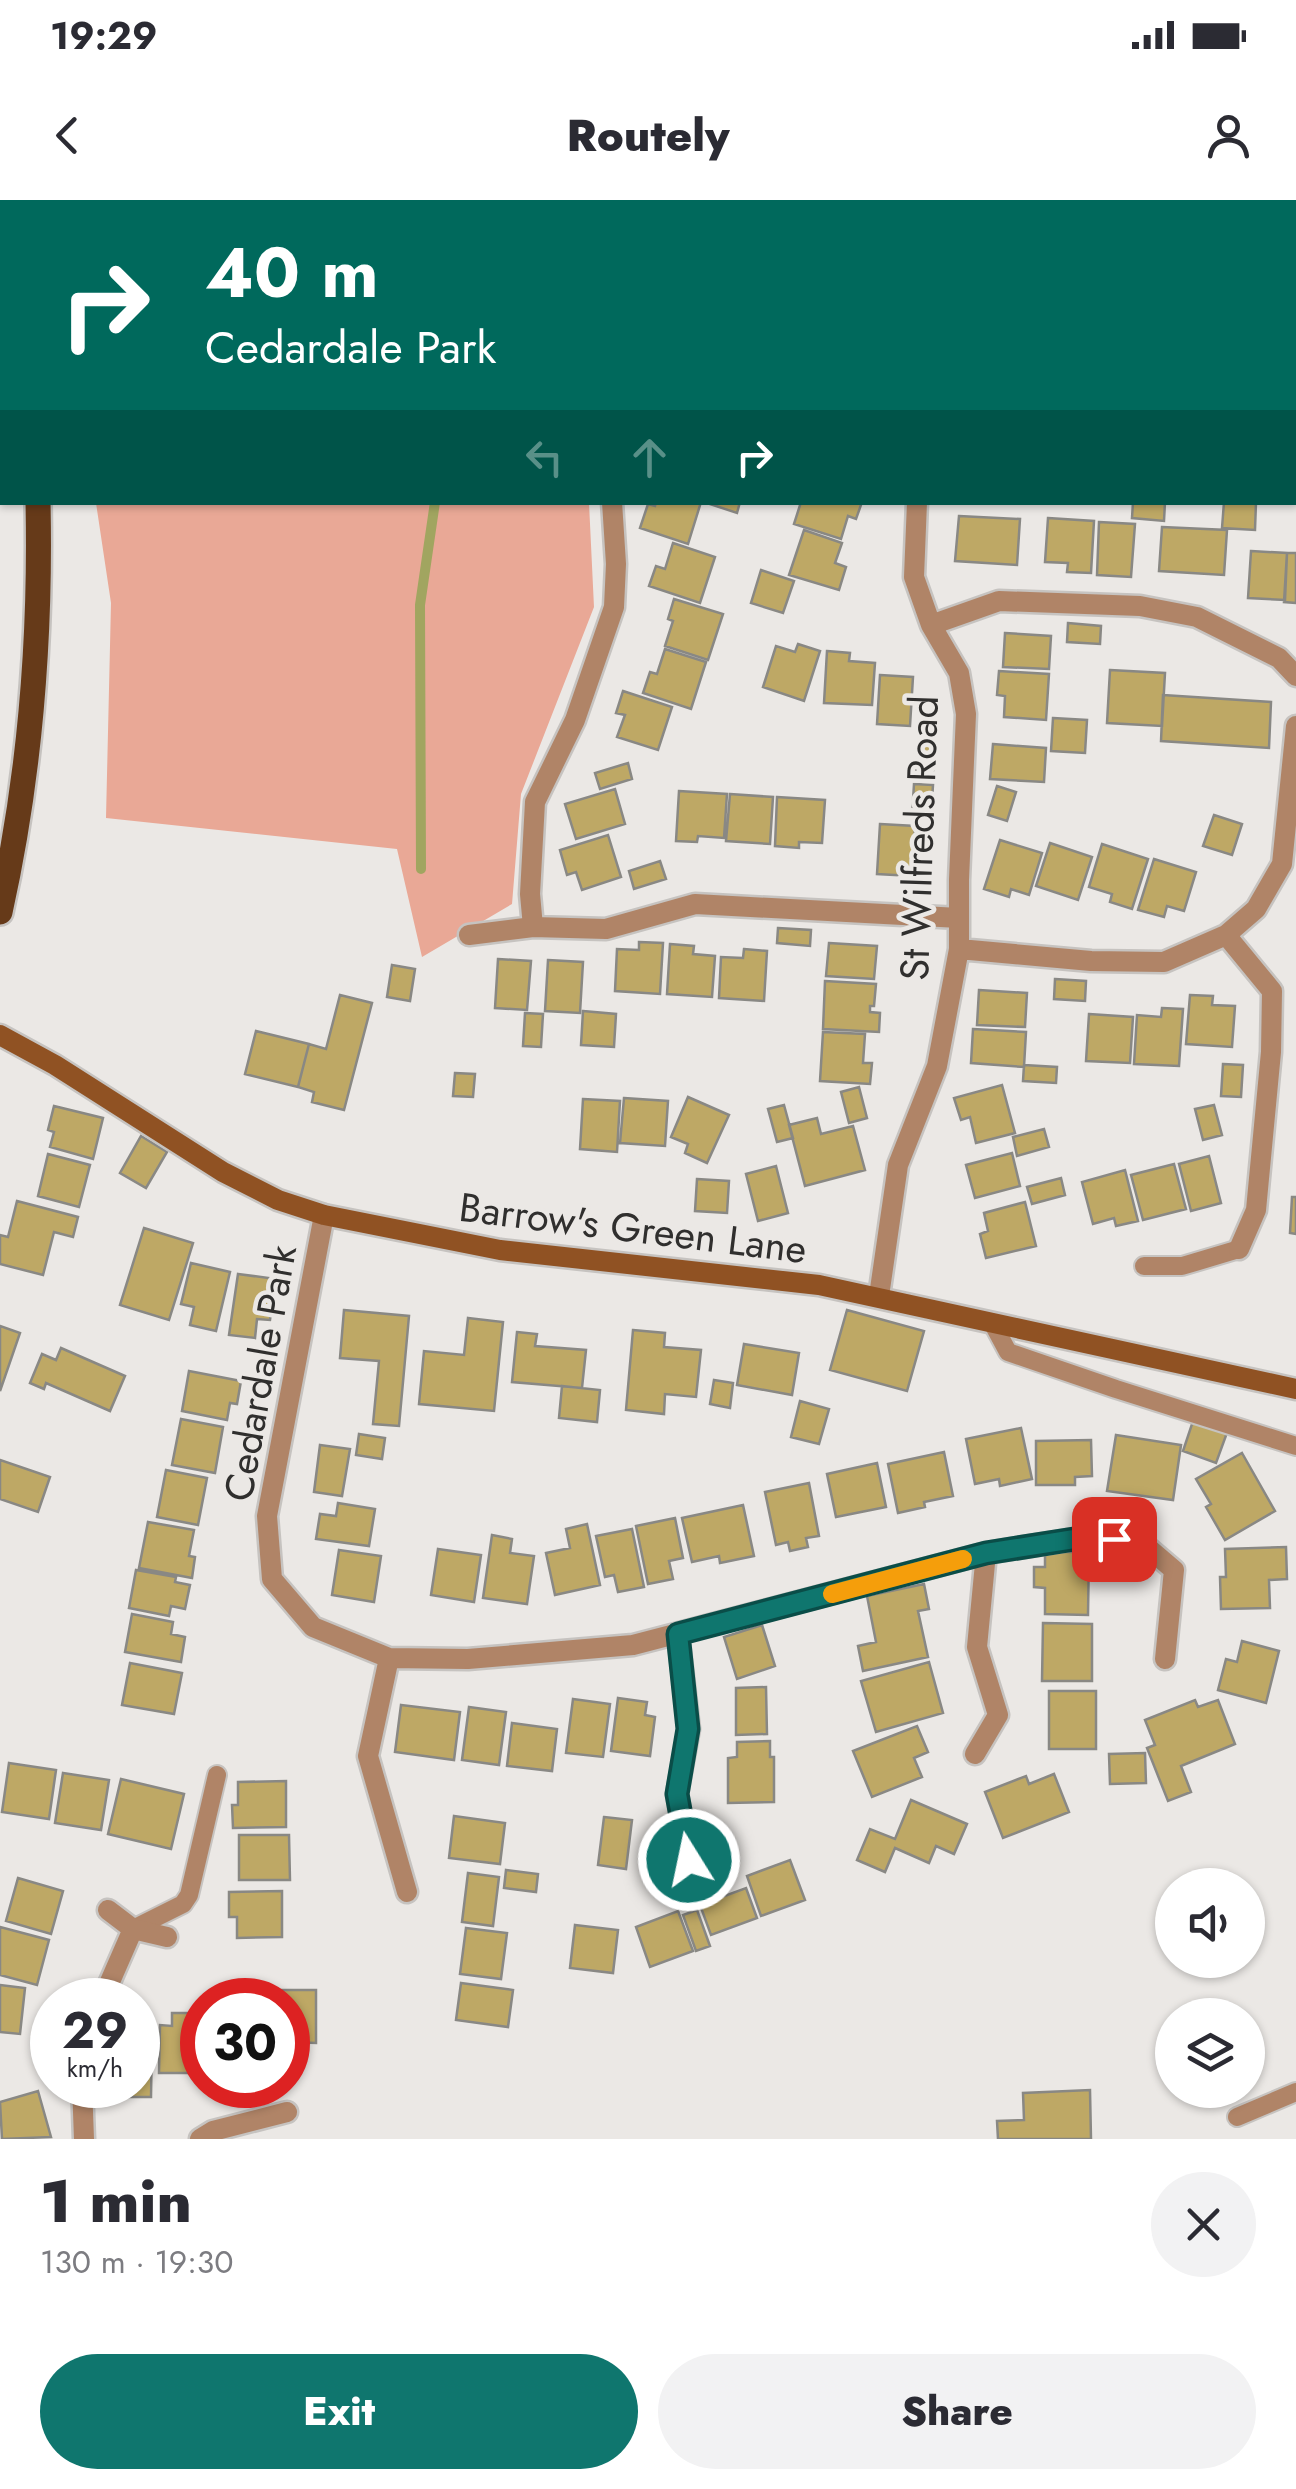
<!DOCTYPE html>
<meta charset="utf-8">
<style>
body{margin:0;font-family:Jost,sans-serif;background:#f2f2f3;color:#2b2b33;height:100vh;display:flex;flex-direction:column;font-size:38px;white-space:nowrap}
*{box-sizing:border-box;margin:0}
p{font-size:32px;color:#7c7c81}
.icon{flex:none;width:55px;height:55px;fill:none;stroke:currentColor;stroke-width:2;stroke-linecap:round;stroke-linejoin:round}
.map{position:relative;height:1939px;overflow:hidden}
.details{display:flex;flex-direction:column;background:#fff;flex:1}
.details>*{flex:none}
.guide{position:absolute;left:0px;top:0px;width:1298px;height:305px;box-shadow:0 2px 8px #0004;background:#00695c;color:#fff;overflow:hidden}
.controls{position:absolute;left:1155px;top:1668px;display:grid;gap:20px}
.controls a{display:grid;place-items:center;width:110px;height:110px;border-radius:50%;background:#fff;box-shadow:0 2px 8px #0004;font-size:50px}
.speed{position:absolute;left:30px;top:1778px;display:flex;gap:20px;font-size:50px;font-weight:700;text-align:center}
.speed>*{display:grid;place-content:center;width:130px;height:130px;border-radius:50%;background:#fff;box-shadow:0 2px 8px #0004;line-height:1}
.speed small{font-size:25px;font-weight:400}
.speed .limit{border:15px solid #d22;background:#fff;color:#111}
.pin{position:absolute;display:grid;place-items:center;width:85px;height:85px;color:#fff;margin:-42px;border-radius:20px;box-shadow:0 5px 15px #0006}
.me{position:absolute;width:110px;margin:-55px;rotate:350deg;stroke-linejoin:round;filter:drop-shadow(0 0 8px #0008)}
.turn{display:flex;align-items:center;gap:35px;height:210px;padding:0 40px;font-size:45px}
.turn .icon{width:130px;height:130px;stroke-width:2.5}
.turn b{display:block;font-size:70px;line-height:85px}
.lanes{display:flex;align-items:center;height:95px;padding:0 40px;background:#0003;justify-content:center;gap:50px;direction:ltr}
.lanes .off{opacity:.35}
.round{display:grid;place-items:center;flex:none;width:105px;height:105px;border-radius:52px;background:#f2f2f3}
.head{display:flex;align-items:center;justify-content:space-between;height:170px;padding:0 40px}
h1{font-size:60px;font-weight:800;line-height:75px}
.primary-button{display:flex;gap:20px;margin-top:auto;padding:20px 40px}
.primary-button a{flex:1;height:115px;border-radius:60px;background:#0f766e;color:#fff;font-size:40px;font-weight:800;line-height:115px;text-align:center}
.primary-button a+a{background:#f2f2f3;color:#2b2b33}
.status{display:flex;justify-content:space-between;align-items:center;height:70px;padding:0 50px;background:#fff;direction:ltr}
.status svg{height:28px;fill:currentColor}
header{display:flex;justify-content:space-between;align-items:center;height:130px;padding:0 40px;background:#fff;font-size:45px;font-weight:800}
.map>svg:first-child{display:block}
.green{fill:#e9a896}
.lines{fill:none;stroke-linecap:round;stroke-linejoin:round}
.stream{stroke:#a1a560;stroke-width:10}
.building{fill:#bea865;stroke:#898884;stroke-width:2.5}
.lane-casing{stroke:#c6c3c0;stroke-width:22}
.street-casing{stroke:#c6c3c0;stroke-width:25}
.secondary-casing{stroke:#c6c3c0;stroke-width:25}
.primary-casing{stroke:#c6c3c0;stroke-width:30}
.lane{stroke:#b08467;stroke-width:18}
.street{stroke:#b08467;stroke-width:20}
.secondary{stroke:#905223;stroke-width:20}
.primary{stroke:#663a19;stroke-width:25}
.route-casing{stroke:#0a4d48;stroke-width:25}
.route{stroke:#0f766e;stroke-width:18}
.slow{stroke:#f59e0b;stroke-width:18}
.labels{text-anchor:middle;stroke-width:9;stroke-linejoin:round;paint-order:stroke}
.street-label{font-size:40px;fill:#302f2e;stroke:#ebe8e5}
</style>
<div class="status"><b>19:29</b><svg viewBox="0 0 49 12"><path d="M0 12V9h3v3zM5 12V6h3v6zM10 12V3h3v9zM15 12V0h3v12zM26 1h20v11H26zM47 4h2v5h-2z"/></svg></div>
<header><svg class="icon" aria-label="back" viewBox="0 0 24 24"><path d="M15 5l-7 7 7 7"/></svg>Routely<svg class="icon" aria-label="person" viewBox="0 0 24 24"><circle cx="12" cy="8" r="4"/><path d="M4 21q1-7 8-7t8 7"/></svg></header>
<div class="map">
<svg width="1296" height="1939" viewBox="0 0 1296 1939">
<rect width="100%" height="100%" fill="#ebe8e5"/>
<!-- green -->
<path class="green" d="M53 0H672L53 2Z
M96 303H589L594 407 521 594 512 704 422 757 397 649 106 618 111 403Z"/>
<g class="lines">
<!-- stream -->
<path class="stream" d="M531 2 532 0
M421 669 420 405 435 302"/>
</g>
<!-- building -->
<path class="building" d="M901 0H950L954 1 900 2Z
M656 302H701L688 344 640 328 648 304 655 306Z
M704 302H740L737 313Z
M801 302H862L856 319 848 316 841 339 794 324Z
M1133 302H1165L1164 321 1132 318Z
M1224 302H1256L1255 330 1222 328Z
M959 316 1020 319 1017 365 955 361Z
M1048 318 1094 321 1091 373 1067 372 1068 363 1045 362Z
M1099 322 1135 324 1131 377 1097 375Z
M1162 327 1227 330 1224 375 1159 371Z
M804 330 842 343 835 363 846 367 839 390 789 375Z
M673 343 715 357 700 403 649 386 656 366 665 369Z
M1251 351 1287 353 1285 400 1248 398Z
M1287 353H1296V403L1284 402Z
M761 370 794 381 783 413 751 403Z
M674 399 723 414 708 460 665 446 673 421 668 419Z
M1068 423 1101 426 1100 444 1067 442Z
M1005 433 1051 436 1049 469 1003 467Z
M798 444 820 451 804 501 763 487 776 446 795 452Z
M665 449 706 462 691 509 643 493 650 472 657 474Z
M827 451 850 453 849 461 875 463 872 505 824 503Z
M1110 470 1165 473 1162 526 1107 523Z
M999 471 1049 474 1046 520 1004 517 1005 496 997 495Z
M880 475 913 477 910 526 877 524Z
M623 491 672 507 658 550 617 537 625 515 616 513Z
M1163 495 1271 502 1269 548 1161 541Z
M1053 518 1087 520 1085 553 1051 551Z
M918 543 934 544 933 577 916 575Z
M993 544 1046 548 1044 582 990 579Z
M628 563 632 579 600 589 595 573Z
M914 584 933 585 931 617 912 616Z
M997 586 1016 592 1007 621 988 615Z
M615 589 625 624 576 639 565 604Z
M679 591 727 594 724 638 698 636 697 642 676 641Z
M730 594 773 597 770 644 726 641Z
M777 597 825 600 822 643 799 642V648L775 646Z
M1214 615 1242 624 1232 655 1203 646Z
M880 624 915 626 912 676 877 674Z
M608 635 621 677 582 690 576 672 567 675 560 650Z
M1000 640 1042 653 1029 695 1011 689 1009 697 984 689Z
M1050 643 1092 657 1078 700 1036 686Z
M1102 644 1148 659 1132 709 1110 702 1112 694 1089 687Z
M1154 659 1196 672 1184 711 1167 706 1164 717 1138 710Z
M660 661 666 679 634 689 629 671Z
M778 728 811 730 810 746 777 743Z
M639 742 663 743 660 794 615 791 617 749 639 750Z
M829 743 877 746 874 779 826 776Z
M670 744 694 746 693 754 715 756 712 797 667 794Z
M744 749 767 751 764 801 719 798 721 757 743 758Z
M498 759 531 761 527 810 495 808Z
M548 760 583 762 580 813 545 811Z
M392 765 415 769 410 801 387 797Z
M1055 779 1086 781 1085 801 1054 799Z
M825 781 876 784 874 806H870V812L880 813 879 832 823 829Z
M979 790 1027 793 1025 827 977 825Z
M340 795 372 803 344 910 312 902 314 892 298 887 309 844 326 849Z
M1190 795 1213 796 1212 805 1235 806 1232 847 1186 844Z
M1162 808 1183 809 1179 866 1134 864 1137 815 1161 817Z
M583 811 616 814 614 847 581 845Z
M525 813 543 814 541 847 523 846Z
M1089 814 1133 817 1130 863 1086 861Z
M973 829 1026 832 1024 867 971 863Z
M256 831 309 844 298 887 245 874Z
M823 832 865 834 863 863H872L870 884 820 881Z
M1223 864 1243 865 1241 897 1221 896Z
M1024 865 1057 867 1056 883 1023 881Z
M455 873 475 874 473 897 453 896Z
M1002 885 1015 933 976 943 970 917 961 920 954 898Z
M859 887 867 918 849 923 841 892Z
M688 897 729 915 707 963 685 953 688 944 671 937Z
M624 898 668 901 665 946 620 943Z
M583 899 620 901 617 952 580 949Z
M784 905 793 938 777 942 768 909Z
M1214 905 1222 935 1203 940 1195 909Z
M54 906 103 918 93 959 50 947 54 932 48 930Z
M817 918 821 934 853 926 865 970 805 986 789 925Z
M1044 929 1049 947 1017 956 1013 937Z
M141 936 167 952 146 988 120 973Z
M1012 953 1020 986 975 998 966 965Z
M48 954 90 965 79 1007 38 996Z
M1209 956 1221 1003 1191 1011 1179 964Z
M1174 964 1186 1009 1143 1020 1131 975Z
M776 966 788 1013 758 1021 746 974Z
M1125 970 1138 1021 1116 1026 1114 1018 1093 1024 1082 982Z
M1061 978 1065 995 1032 1004 1027 987Z
M697 979 729 981 727 1013 695 1011Z
M1292 997H1296V1034L1290 1033Z
M17 1001 78 1017 73 1037 54 1032 43 1075 0 1064V1035L8 1037Z
M1025 1002 1036 1046 986 1058 980 1034 988 1031 984 1013Z
M144 1028 193 1043 169 1120 120 1105Z
M191 1063 230 1072 216 1131 190 1125 194 1107 181 1104Z
M238 1074 276 1079 270 1120 257 1119 255 1138 229 1135Z
M344 1110 409 1116 399 1226 373 1224 379 1161 340 1158Z
M847 1110 924 1131 907 1191 830 1170Z
M468 1118 503 1122 494 1211 419 1204 424 1151 464 1155Z
M0 1126 20 1133 0 1191Z
M633 1130 665 1133 664 1147 701 1150 696 1197 665 1194 664 1214 626 1210Z
M517 1132 537 1134 535 1146 586 1150 582 1188 512 1182Z
M744 1144 799 1153 792 1195 737 1185Z
M61 1148 125 1176 110 1211 46 1183 44 1189 30 1183 42 1154 56 1160Z
M189 1171 241 1181 237 1204 230 1203 227 1220 182 1211Z
M714 1180 733 1183 730 1208 710 1204Z
M562 1186 600 1190 597 1222 559 1218Z
M800 1201 829 1209 819 1244 791 1237Z
M1194 1218 1228 1230 1216 1263 1183 1251Z
M181 1219 223 1227 215 1273 172 1265Z
M1021 1228 1032 1279 1000 1286 999 1279 975 1284 966 1239Z
M359 1234 385 1238 382 1259 356 1255Z
M1116 1235 1181 1245 1173 1300 1107 1291Z
M1091 1240 1092 1276 1075 1277V1285H1036V1241Z
M320 1245 350 1249 342 1296 314 1292Z
M944 1252 953 1296 924 1302 925 1307 898 1313 888 1264Z
M1242 1253 1275 1311 1225 1340 1206 1307 1211 1304 1196 1279Z
M0 1260 50 1277 38 1312 0 1299Z
M877 1263 886 1307 836 1317 827 1274Z
M166 1270 207 1278 198 1325 157 1317Z
M809 1283 819 1336 806 1338 808 1347 790 1351 788 1342 776 1345 765 1292Z
M338 1303 375 1309 369 1346 316 1339 320 1314 336 1316Z
M743 1305 754 1356 720 1363 719 1356 692 1362 682 1318Z
M675 1318 683 1358 669 1361 673 1379 648 1384 636 1326Z
M148 1322 194 1330 189 1356 195 1357 192 1378 139 1368Z
M587 1324 600 1385 555 1395 546 1353 570 1348 566 1329Z
M632 1329 644 1387 618 1392 614 1375 605 1377 596 1336Z
M492 1335 512 1339 510 1353 534 1356 527 1404 483 1398Z
M1286 1347 1287 1379 1269 1380 1270 1408 1221 1409 1220 1377H1226L1225 1349Z
M438 1349 481 1355 474 1402 431 1395Z
M339 1350 381 1356 374 1402 332 1395Z
M1045 1352H1089L1088 1415 1045 1414V1388L1034 1387V1367H1045Z
M136 1370 176 1377 175 1382 190 1385 185 1409 171 1406 169 1416 129 1408Z
M924 1384 929 1409 918 1411 928 1457 863 1471 858 1446 876 1442 867 1396Z
M132 1414 173 1422 171 1434 185 1437 181 1462 125 1452Z
M1043 1423 1092 1424V1481H1042Z
M762 1425 775 1466 737 1479 724 1437Z
M1242 1441 1279 1451 1266 1503 1218 1490 1226 1459 1237 1462Z
M929 1462 943 1513 876 1532 861 1481Z
M130 1463 182 1473 174 1514 122 1505Z
M766 1487 767 1534 736 1535V1488Z
M1049 1491H1096V1549H1049Z
M618 1498 647 1502 645 1515 655 1517 650 1556 611 1551Z
M573 1499 610 1504 603 1557 566 1553Z
M1195 1500 1198 1507 1218 1500 1235 1544 1181 1566 1191 1592 1168 1601 1147 1548 1155 1545 1145 1520Z
M401 1505 460 1512 454 1560 395 1552Z
M469 1507 506 1512 499 1565 462 1560Z
M512 1523 557 1529 552 1571 507 1566Z
M917 1526 928 1552 914 1558 922 1577 872 1597 853 1551Z
M770 1541V1557H774V1602L728 1603V1558L737 1557V1542Z
M1145 1553 1146 1583 1110 1584 1109 1554Z
M9 1563 56 1570 49 1619 2 1612Z
M63 1573 109 1580 101 1630 55 1623Z
M1054 1574 1069 1612 1003 1638 985 1592 1026 1576 1029 1584Z
M121 1579 184 1594 171 1649 108 1634Z
M286 1581V1627L233 1628 232 1605H238V1582Z
M911 1600 967 1624 954 1654 936 1646 929 1663 895 1648 885 1672 857 1660 870 1629 895 1639Z
M454 1616 505 1623 500 1664 449 1658Z
M604 1617 632 1620 626 1669 598 1665Z
M239 1635H289L290 1680H239Z
M790 1660 805 1700 761 1716 747 1676Z
M506 1670 538 1674 536 1692 504 1688Z
M468 1673 499 1677 493 1726 462 1722Z
M18 1678 63 1691 51 1734 6 1721Z
M746 1688 757 1718 711 1735 700 1705Z
M282 1691V1737L237 1738V1717H229V1692Z
M697 1710 710 1746 696 1751 683 1715Z
M678 1711 693 1751 650 1767 636 1727Z
M575 1725 618 1730 613 1773 570 1768Z
M0 1727 49 1740 37 1785 0 1775Z
M466 1728 507 1733 501 1779 460 1774Z
M461 1783 513 1790 508 1827 456 1820Z
M0 1785 25 1788 20 1834 0 1832Z
M266 1790H316V1843L288 1842V1800H266Z
M172 1813H202V1873H159L160 1825 172 1826Z
M138 1838H152L151 1897H107V1885H138Z
M1090 1890 1091 1939H998L997 1921 1024 1920 1023 1893Z
M38 1891 51 1937 2 1939 0 1902Z"/>
<g class="lines">
<!-- lane casing -->
<g class="lane-casing">
<path id="lane" d="M1295 135 1296 137
M1144 1066H1182L1239 1049
M994 1126 1008 1152 1116 1189 1296 1246
M133 1729 183 1704 189 1695 217 1575
M1237 1917 1296 1892"/>
</g>
<!-- street casing -->
<g class="street-casing">
<path id="street" d="M703 2 704 0
M1006 2 1007 0
M1295 95 1296 93
M931 425 999 401 1140 406 1197 417 1279 458 1296 476
M533 727 530 694 535 602 575 520 614 407 616 364 612 302
M469 735 533 727 606 729 695 704 959 718
M1226 735 1272 791 1271 852 1256 1010 1239 1049
M959 749 1091 761 1164 762 1226 735 1256 709 1282 664 1296 526
M324 1015 267 1316 272 1379 313 1427 389 1458 468 1459 633 1445 986 1353 1087 1337 1140 1341 1174 1370 1165 1459
M879 1096 898 965 937 866 959 749V680L966 514 959 473 931 425 914 377 917 302
M678 1434 689 1529 677 1594 689 1660
M389 1458 368 1556 407 1692
M975 1554 998 1515 977 1447 986 1353
M108 1710 133 1729 167 1737
M102 1800 133 1729
M82 1885 84 1939
M200 1939 213 1931 287 1912"/>
</g>
<!-- secondary casing -->
<g class="secondary-casing">
<path id="secondary" d="M0 835 55 865 223 972 278 1000 324 1015 500 1050 819 1085 1296 1189"/>
</g>
<!-- primary casing -->
<g class="primary-casing">
<path id="primary" d="M2 0 3 2
M0 712C30 577 41 441 38 302"/>
</g>
<!-- lane -->
<use href="#lane" class="lane"/>
<!-- street -->
<use href="#street" class="street"/>
<!-- secondary -->
<use href="#secondary" class="secondary"/>
<!-- primary -->
<use href="#primary" class="primary"/>
</g>
<g class="lines">
<!-- route casing -->
<g class="route-casing">
<path id="route" d="M689 1660 677 1594 688 1529 678 1434 986 1353 1087 1337 1114 1339"/>
</g>
<!-- route -->
<use href="#route" class="route"/>
<!-- slow -->
<path class="slow" d="M832 1394 963 1359"/>
</g>
<g class="labels">
<!-- street labels -->
<g class="street-label">
<text transform="translate(919 638) rotate(-88)" y="14">St Wilfreds Road</text>
<text transform="translate(633 1028) rotate(7)" y="14">Barrow's Green Lane</text>
<text transform="translate(260 1173) rotate(-80)" y="14">Cedardale Park</text>
</g>
</g>
</svg>
<div class="controls">
<a><svg class="icon" aria-label="sound" viewBox="0 0 24 24"><path d="M4 9h4l5-4v14l-5-4H4zM17 9q2 3 0 6"/></svg></a>
<a><svg class="icon" aria-label="layers" viewBox="0 0 24 24"><path d="M12 4l9 5-9 5-9-5zM3 14l9 5 9-5"/></svg></a>
</div>
<div class="speed"><div>29<small>km/h</small></div><div class="limit">30</div></div>
<div class="pin" style="left:1114px;top:1339px;background:#d93025"><svg class="icon" aria-label="arrive" viewBox="0 0 24 24"><path d="M6 21V4h12l-3 4 3 4H6"/></svg></div>
<svg class="me" style="left:689px;top:1660px" viewBox="-20 -20 40 40"><circle r="17" fill="#0f766e" stroke="#fff" stroke-width="3"/><path d="M0-11L8 9 0 5-8 9z" fill="#fff"/></svg>
<div class="guide">
<div class="turn"><svg class="icon" aria-label="right" viewBox="0 0 24 24"><path d="M7 20v-9h11M14 6l5 5-5 5"/></svg><div><b>40 m</b>Cedardale Park</div></div>
<div class="lanes"><svg class="icon off" aria-label="left" viewBox="0 0 24 24"><path d="M17 20v-9H6M10 6l-5 5 5 5"/></svg><svg class="icon off" aria-label="ahead" viewBox="0 0 24 24"><path d="M12 20V5M6 11l6-6 6 6"/></svg><svg class="icon" aria-label="right" viewBox="0 0 24 24"><path d="M7 20v-9h11M14 6l5 5-5 5"/></svg></div>
</div>
</div>
<section class="details">
<div class="head"><div><h1>1 min</h1><p>130 m · 19:30</p></div><a class="round"><svg class="icon" aria-label="close" viewBox="0 0 24 24"><path d="M6 6l12 12M18 6L6 18"/></svg></a></div>
<div class="primary-button"><a>Exit</a><a>Share</a></div>
</section>
